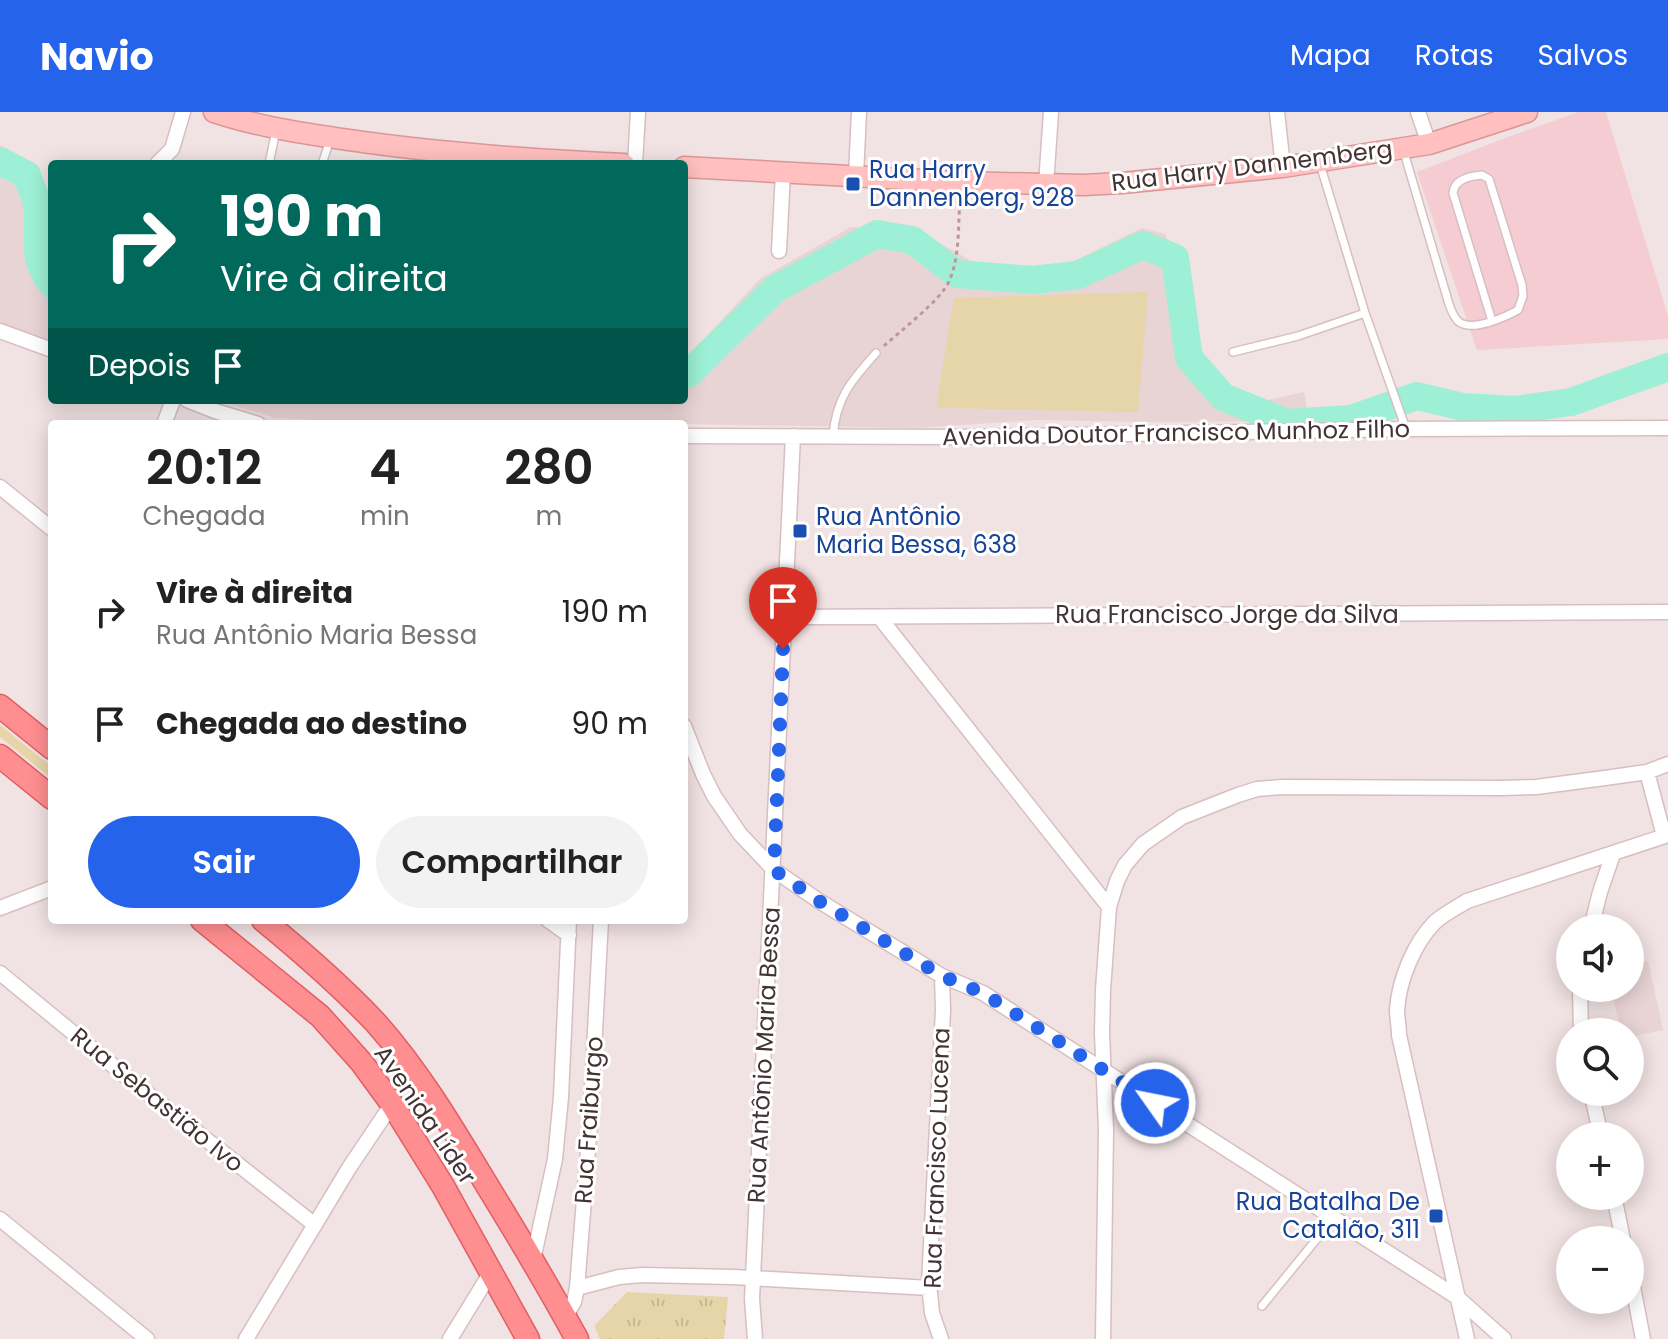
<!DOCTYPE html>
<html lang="pt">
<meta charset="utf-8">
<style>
body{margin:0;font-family:Poppins,sans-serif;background:#f2f2f2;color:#222;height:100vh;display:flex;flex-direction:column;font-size:30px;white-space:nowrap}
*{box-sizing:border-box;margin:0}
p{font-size:26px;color:#767676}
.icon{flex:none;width:44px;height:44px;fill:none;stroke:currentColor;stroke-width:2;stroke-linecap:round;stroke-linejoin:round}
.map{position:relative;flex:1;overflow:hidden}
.details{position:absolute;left:48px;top:308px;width:640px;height:504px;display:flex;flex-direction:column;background:#fff;border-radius:8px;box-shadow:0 4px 20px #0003}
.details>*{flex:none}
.hud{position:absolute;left:48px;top:48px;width:640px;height:244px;border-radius:8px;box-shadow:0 4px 20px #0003;background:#00695c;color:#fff;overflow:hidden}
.tools{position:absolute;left:1556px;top:802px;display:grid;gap:16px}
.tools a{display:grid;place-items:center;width:88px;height:88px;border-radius:50%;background:#fff;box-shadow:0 4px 20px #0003;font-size:40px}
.pin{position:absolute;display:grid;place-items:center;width:68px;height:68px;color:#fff;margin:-82px -34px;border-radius:50% 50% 50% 0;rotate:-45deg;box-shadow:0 0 8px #0007}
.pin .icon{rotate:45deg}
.me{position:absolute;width:88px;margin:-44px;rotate:303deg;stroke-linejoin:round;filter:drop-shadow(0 0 6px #0008)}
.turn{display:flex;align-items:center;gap:28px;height:168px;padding:0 40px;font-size:36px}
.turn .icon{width:104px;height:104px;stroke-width:2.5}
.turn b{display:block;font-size:56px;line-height:68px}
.then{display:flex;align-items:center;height:76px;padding:0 40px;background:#0003;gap:16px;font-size:30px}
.eta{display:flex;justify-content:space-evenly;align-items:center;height:136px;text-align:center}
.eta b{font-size:48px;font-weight:600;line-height:56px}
.cta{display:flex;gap:16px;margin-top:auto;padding:16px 40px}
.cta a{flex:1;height:92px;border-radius:48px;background:#2563eb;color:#fff;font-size:32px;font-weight:600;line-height:92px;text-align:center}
.cta a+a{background:#f2f2f2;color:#222}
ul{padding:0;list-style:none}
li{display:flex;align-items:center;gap:24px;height:112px;padding:0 40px}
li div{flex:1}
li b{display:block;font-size:30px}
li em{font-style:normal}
header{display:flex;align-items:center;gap:48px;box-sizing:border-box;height:112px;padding:0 40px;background:#2563eb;color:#fff}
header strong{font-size:38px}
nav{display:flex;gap:44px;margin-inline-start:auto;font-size:28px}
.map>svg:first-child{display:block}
.residential{fill:#e9d4d5}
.commercial{fill:#f4ccd2}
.grass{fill:url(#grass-tufts)}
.pitch{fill:#e7d5aa}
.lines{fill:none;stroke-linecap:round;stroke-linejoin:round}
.river{stroke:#9df0d5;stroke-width:28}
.service-casing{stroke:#d7bfc1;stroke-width:10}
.minor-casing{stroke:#d7bfc1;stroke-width:17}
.secondary-casing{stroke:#db9797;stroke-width:23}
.primary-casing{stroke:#e35e63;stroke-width:25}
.path{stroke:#be969a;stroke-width:3;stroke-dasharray:4 4;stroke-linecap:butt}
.service{stroke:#fff;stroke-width:7}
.minor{stroke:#fff;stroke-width:14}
.secondary{stroke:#ffc0bf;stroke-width:20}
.primary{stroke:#ff8e90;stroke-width:22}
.route{stroke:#2563eb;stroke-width:14;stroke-dasharray:0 25.2}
.transit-dot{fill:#1a4fb4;stroke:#fff;stroke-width:3}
.labels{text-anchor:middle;stroke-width:6;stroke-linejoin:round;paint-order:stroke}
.street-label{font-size:24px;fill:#433335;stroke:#fff}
.transit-label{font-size:24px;fill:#164399;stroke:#fff;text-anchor:start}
</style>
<header>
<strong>Navio</strong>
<nav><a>Mapa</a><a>Rotas</a><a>Salvos</a></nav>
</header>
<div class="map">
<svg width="1668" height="1227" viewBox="0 0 1668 1227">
<defs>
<pattern id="grass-tufts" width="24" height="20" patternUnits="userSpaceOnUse" patternTransform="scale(2)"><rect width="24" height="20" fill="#e7d5aa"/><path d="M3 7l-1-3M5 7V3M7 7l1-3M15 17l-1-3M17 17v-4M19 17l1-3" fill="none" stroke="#c7b793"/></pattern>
</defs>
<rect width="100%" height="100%" fill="#f1e2e3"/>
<!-- residential -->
<path class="residential" d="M0 33 15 42 27 63 42 149 52 158V233L0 214Z
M851 115 918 119 977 152 1021 156 1070 151 1142 116 1165 122 1176 145 1193 254 1263 289 1304 280 1309 309 1144 310 1036 308 915 316 684 312H412L275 306 218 288H684V246L687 245 761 166Z
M1648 849 1663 918 1630 925V920H1621L1611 876H1630V853Z"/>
<!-- commercial -->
<path class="commercial" d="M1579 0H1606L1668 204V227L1477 238 1417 60 1508 25Z"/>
<!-- grass -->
<path class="grass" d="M0 613 52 655V667L0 625Z
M627 1180 728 1185 724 1227H600L595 1216V1213Z"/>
<!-- pitch -->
<path class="pitch" d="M1148 180 1138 300 936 296 954 186Z"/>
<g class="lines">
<!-- river -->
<path class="river" d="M0 49 27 63C30 73 35 83 37 93 42 123 29 143 52 172
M684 263 688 262 775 177 877 122 912 128 957 162 1032 168 1078 163 1143 133 1175 146 1189 246 1223 285 1287 311 1351 307 1417 284 1463 295 1515 298 1571 290 1668 255"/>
<!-- service casing -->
<g class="service-casing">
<path id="service" d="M1403 37 1449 192C1451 198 1454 206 1459 210 1473 220 1505 205 1518 198L1523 184 1522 173 1489 67 1482 63C1470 64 1454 67 1453 81L1492 209
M269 52 276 18
M322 52 330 28
M1320 52 1365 201 1406 317
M1233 240 1298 224 1365 201
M833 324C836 286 851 269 876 241
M1262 1194 1333 1107"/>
</g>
<!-- minor casing -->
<g class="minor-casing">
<path id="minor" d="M1277 0 1283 55
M1418 0 1429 32
M157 52 172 37 183 0
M635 52 638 0
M856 64 859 0
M1046 73 1051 0
M779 139 783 60
M0 219 52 238
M187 288 215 299 258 312
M164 312 173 288
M684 324 961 325 1406 317 1668 316
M0 375 52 417
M785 505 1668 500
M880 506 1109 795
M684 614 703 662 714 684 740 722 774 758 819 789 942 864 983 881 1457 1185 1504 1227
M1647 660 1664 724
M0 796 52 776
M548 808 569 823
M1591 816 1600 780 1613 742
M0 861 133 970 315 1113
M1580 876 1581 920
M1591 980 1601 1024
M1614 1084 1623 1128
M0 1107 147 1227
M533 1148 555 1047 561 985 569 808
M1630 1159 1643 1227
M577 1176 619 1165 642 1163 733 1165 930 1176
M565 1205 574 1190 577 1176 590 1012 601 808
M246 1227 349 1056 392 992
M450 1227 491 1160
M755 1227 752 1187 793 324
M941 1227 932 1201 929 1172 943 898 942 864
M1103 1227 1106 1017 1102 921 1103 878 1109 795 1117 769 1125 753 1143 732 1182 705 1238 683 1257 677 1281 675 1502 676 1536 675 1605 666 1647 660 1668 652
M1467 1227 1399 923C1399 915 1397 906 1397 898 1399 868 1414 831 1435 810 1444 802 1456 796 1467 789L1668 723"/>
</g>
<!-- secondary casing -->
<g class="secondary-casing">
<path id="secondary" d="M214 0C262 16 313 23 363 30 450 42 536 48 624 52
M684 55 961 70 1083 73 1122 71 1283 55 1429 32 1527 0"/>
</g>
<!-- primary casing -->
<g class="primary-casing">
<path id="primary" d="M0 594 52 636
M0 644 52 686
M202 808 320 904 362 951 392 992 443 1074 528 1227
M263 808C302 840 340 873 375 910 418 958 452 1015 485 1070 517 1122 548 1174 577 1227"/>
</g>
<!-- path -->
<path class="path" d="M884 234C901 218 943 187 950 167 960 143 958 112 960 86"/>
<!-- service -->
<use href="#service" class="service"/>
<!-- minor -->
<use href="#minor" class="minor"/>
<!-- secondary -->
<use href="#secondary" class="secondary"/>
<!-- primary -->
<use href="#primary" class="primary"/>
</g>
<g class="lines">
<!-- route -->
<path class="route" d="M783 537 774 758 819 789 942 864 983 881 1155 991"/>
</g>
<!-- markers -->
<g class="transit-dot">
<rect x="845" y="64" width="16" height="16" rx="4"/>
<rect x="792" y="411" width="16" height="16" rx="4"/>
<rect x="1428" y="1096" width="16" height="16" rx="4"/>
</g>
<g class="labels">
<!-- street labels -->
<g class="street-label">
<text transform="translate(1252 54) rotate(-7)" y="8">Rua Harry Dannemberg</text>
<text transform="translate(1176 321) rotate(-1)" y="8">Avenida Doutor Francisco Munhoz Filho</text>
<text x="1227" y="511">Rua Francisco Jorge da Silva</text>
<text transform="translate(764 943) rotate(-87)" y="8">Rua Antônio Maria Bessa</text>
<text transform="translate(157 988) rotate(39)" y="8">Rua Sebastião Ivo</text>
<text transform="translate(425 1003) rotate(56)" y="8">Avenida Líder</text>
<text transform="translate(589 1008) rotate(-86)" y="8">Rua Fraiburgo</text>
<text transform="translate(937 1046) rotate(-88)" y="8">Rua Francisco Lucena</text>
</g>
<!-- transit labels -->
<g class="transit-label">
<text x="869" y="66">Rua Harry<tspan x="869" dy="28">Dannenberg, 928</tspan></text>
<text x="816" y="413">Rua Antônio<tspan x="816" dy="28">Maria Bessa, 638</tspan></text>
<text x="1420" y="1098" text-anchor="end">Rua Batalha De<tspan x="1420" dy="28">Catalão, 311</tspan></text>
</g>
</g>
</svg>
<div class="tools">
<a><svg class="icon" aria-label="sound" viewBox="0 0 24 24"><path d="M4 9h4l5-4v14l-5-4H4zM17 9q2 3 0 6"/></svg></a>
<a><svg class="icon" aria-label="search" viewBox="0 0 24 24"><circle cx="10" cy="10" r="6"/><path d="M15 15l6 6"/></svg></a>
<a>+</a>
<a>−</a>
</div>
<div class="pin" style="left:783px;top:537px;background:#d93025"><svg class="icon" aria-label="arrive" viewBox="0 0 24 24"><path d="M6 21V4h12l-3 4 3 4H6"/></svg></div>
<svg class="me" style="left:1155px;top:991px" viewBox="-20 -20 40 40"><circle r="17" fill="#2563eb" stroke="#fff" stroke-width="3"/><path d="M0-11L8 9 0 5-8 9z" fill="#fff"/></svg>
<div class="hud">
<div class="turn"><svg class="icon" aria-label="right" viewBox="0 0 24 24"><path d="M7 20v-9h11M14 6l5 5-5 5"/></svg><div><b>190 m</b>Vire à direita</div></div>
<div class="then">Depois<svg class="icon" aria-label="arrive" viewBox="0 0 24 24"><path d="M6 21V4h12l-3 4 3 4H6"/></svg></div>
</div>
<section class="details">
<div class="eta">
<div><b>20:12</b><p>Chegada</p></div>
<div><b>4</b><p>min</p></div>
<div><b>280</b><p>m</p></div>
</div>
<ul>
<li><svg class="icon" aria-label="right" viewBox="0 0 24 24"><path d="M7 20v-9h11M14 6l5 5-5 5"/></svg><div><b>Vire à direita</b><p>Rua Antônio Maria Bessa</p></div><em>190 m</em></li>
<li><svg class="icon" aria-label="arrive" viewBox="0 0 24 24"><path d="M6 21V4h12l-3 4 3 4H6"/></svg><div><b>Chegada ao destino</b></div><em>90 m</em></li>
</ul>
<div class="cta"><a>Sair</a><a>Compartilhar</a></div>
</section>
</div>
